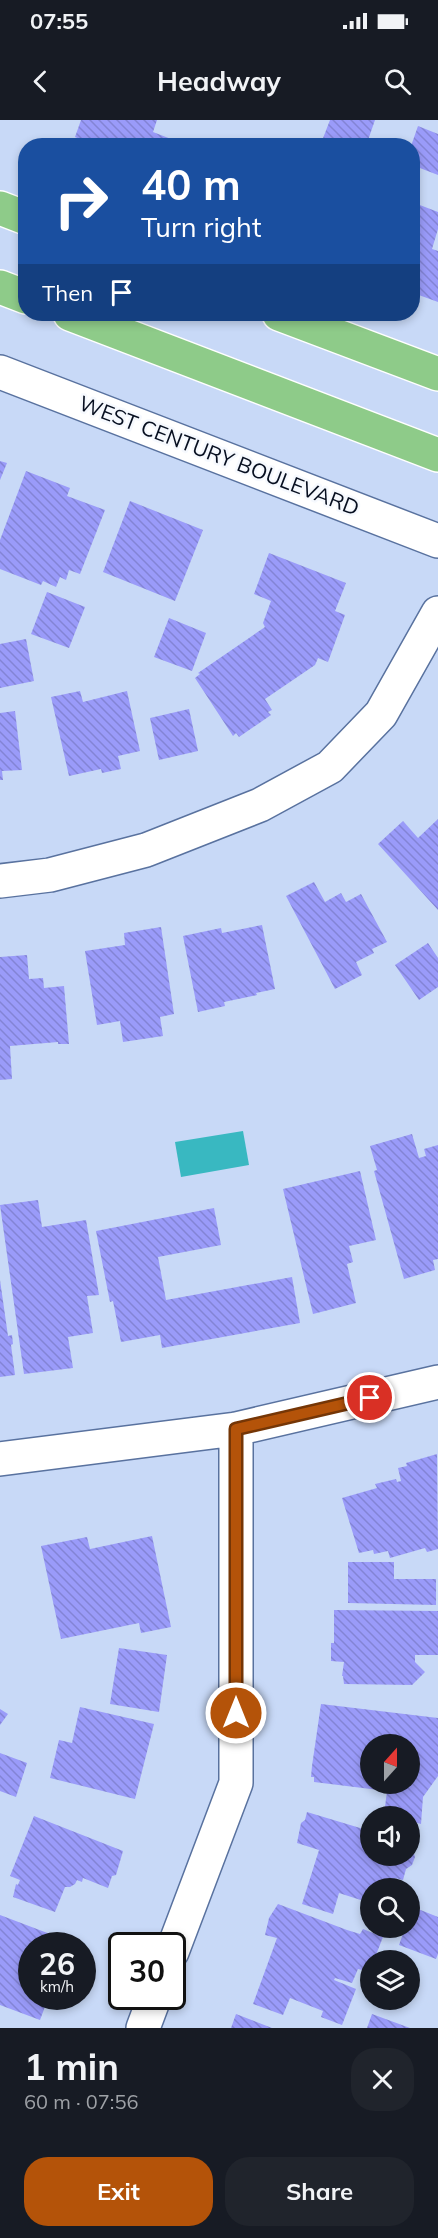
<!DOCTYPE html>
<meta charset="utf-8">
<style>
body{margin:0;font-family:Mulish,sans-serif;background:#20242c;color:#f1f3f6;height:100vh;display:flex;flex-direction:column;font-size:22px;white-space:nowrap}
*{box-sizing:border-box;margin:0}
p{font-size:20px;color:#9ea1a6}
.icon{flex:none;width:33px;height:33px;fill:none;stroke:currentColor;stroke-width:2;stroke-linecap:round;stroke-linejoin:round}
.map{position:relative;height:1908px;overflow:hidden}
.sheet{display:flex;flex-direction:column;background:#171b24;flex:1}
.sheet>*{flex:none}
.banner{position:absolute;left:18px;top:18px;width:402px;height:183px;border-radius:24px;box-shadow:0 3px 9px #0003;background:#1a4fa0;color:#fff;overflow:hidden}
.needle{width:39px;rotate:21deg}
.tools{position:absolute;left:360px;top:1614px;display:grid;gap:12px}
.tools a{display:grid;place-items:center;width:60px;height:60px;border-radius:50%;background:#171b24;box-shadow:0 3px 9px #0003;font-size:30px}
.speed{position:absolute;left:18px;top:1812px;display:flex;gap:12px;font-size:30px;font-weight:700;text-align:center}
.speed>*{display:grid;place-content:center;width:78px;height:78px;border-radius:50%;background:#171b24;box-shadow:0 3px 9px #0003;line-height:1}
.speed small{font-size:15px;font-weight:400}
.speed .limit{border:3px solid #111;border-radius:9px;background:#fff;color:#111}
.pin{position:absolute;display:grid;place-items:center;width:51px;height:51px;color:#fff;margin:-26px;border:3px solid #fff;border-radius:50%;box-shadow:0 2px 6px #0007}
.me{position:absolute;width:66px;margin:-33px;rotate:0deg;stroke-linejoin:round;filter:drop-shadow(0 0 4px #0008)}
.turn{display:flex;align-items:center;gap:21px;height:126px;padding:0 24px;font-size:27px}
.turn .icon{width:78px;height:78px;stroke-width:2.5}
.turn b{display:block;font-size:42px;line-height:51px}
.then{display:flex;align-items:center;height:57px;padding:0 24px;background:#0003;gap:12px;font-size:22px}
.round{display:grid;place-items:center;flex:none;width:63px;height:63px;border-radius:24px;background:#20242c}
.summary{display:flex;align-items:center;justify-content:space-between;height:102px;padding:0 24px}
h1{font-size:36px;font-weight:700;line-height:45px}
.action{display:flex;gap:12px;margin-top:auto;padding:12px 24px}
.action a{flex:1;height:69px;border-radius:24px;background:#b45309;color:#fff;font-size:24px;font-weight:700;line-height:69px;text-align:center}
.action a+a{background:#20242c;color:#f1f3f6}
.status{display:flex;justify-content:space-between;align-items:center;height:42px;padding:0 30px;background:#171b24;direction:ltr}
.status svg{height:16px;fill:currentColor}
header{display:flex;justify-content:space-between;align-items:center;height:78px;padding:0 24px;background:#171b24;font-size:27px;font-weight:700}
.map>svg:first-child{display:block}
.water{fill:#39b8c1}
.building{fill:url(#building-back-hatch);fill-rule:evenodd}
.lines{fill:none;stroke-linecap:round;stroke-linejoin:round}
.minor-casing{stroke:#59729f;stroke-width:36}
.major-casing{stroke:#fff;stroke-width:36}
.minor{stroke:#fff;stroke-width:33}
.major{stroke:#8ecb89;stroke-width:33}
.route-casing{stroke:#753606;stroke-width:15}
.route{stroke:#b45309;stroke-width:10}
.labels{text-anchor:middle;stroke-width:5;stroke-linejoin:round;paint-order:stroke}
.street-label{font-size:21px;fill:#070f20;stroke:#f6f9fe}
</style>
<div class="status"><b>07:55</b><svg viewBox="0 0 49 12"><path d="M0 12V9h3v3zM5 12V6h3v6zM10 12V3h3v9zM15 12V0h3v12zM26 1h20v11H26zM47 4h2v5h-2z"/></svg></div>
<header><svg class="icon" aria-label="back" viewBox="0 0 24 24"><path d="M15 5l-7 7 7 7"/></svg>Headway<svg class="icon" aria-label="search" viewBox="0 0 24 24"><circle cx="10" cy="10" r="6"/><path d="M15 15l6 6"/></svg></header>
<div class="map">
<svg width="438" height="1908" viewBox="0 0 438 1908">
<defs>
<pattern id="building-back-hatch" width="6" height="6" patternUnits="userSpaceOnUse" patternTransform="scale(1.5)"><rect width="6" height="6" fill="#9a9bf9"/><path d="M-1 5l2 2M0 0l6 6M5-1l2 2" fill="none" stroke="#8384d5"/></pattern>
</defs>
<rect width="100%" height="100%" fill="#c8d9f7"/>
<!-- water -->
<path class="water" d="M243 1011 249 1045 181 1057 175 1022Z"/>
<!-- building -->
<path class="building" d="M81 0H157L153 12 189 26H97L75 17Z
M330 0H375L366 26H320Z
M418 6 438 14V55L412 45V26H411Z
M412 82 438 92V109L432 129 438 131V182L416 174V172L412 170Z
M0 341 7 343 0 360Z
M26 351 70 368 67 376 105 390 80 454 69 450 66 460 60 457 56 467 43 461 41 465 0 449V420Z
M130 381 203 410 175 481 103 452Z
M269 433 346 463 335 491 345 495 328 542 318 538 315 545 265 579 272 590 268 592 271 595 239 617 236 613 233 616 195 558 200 554 198 553 265 507 263 503 271 481 254 474Z
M47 472 85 487 69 528 31 514Z
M169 498 206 513 192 551 154 537Z
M26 519 34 561 0 568V524Z
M80 571 83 582 127 571 140 631 118 636 121 649 102 653 101 649 69 656 51 577Z
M189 589 198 631 159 640 150 598Z
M15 591 22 650 2 651 3 660H0V593Z
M438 699V790L378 724 403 701 418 718Z
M314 762 325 782 341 773 346 782 361 774 387 822 372 829 374 833 356 842 362 855 335 869 286 776Z
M262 805 275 869 256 873 257 875 224 882 225 886 198 892 183 816 221 808 222 813Z
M161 807 174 894 160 897 163 916 123 922 120 901 97 905 85 831 125 825 124 813Z
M428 823 438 838V867L419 880 395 845Z
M27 835 29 859 43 858 44 868 64 866 69 924H58V922L10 926 12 959 0 960V837Z
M412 1014 419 1038 426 1036 424 1029 438 1025V1139L433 1140 435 1150 404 1159 374 1051 377 1050 370 1026Z
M360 1051 376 1120 349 1126 353 1142 347 1144 356 1183 313 1194 283 1069Z
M38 1080 42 1107 86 1100 99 1175 87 1176 93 1213 68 1217 73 1248 24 1254 0 1085Z
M214 1088 221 1125 158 1137 166 1180 292 1157 300 1203 162 1228 160 1215 121 1222 113 1181 110 1182 96 1111Z
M0 1160 8 1216 12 1215 13 1224 11 1225 15 1255 0 1257Z
M437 1334 438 1429 427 1432 425 1428 390 1438 388 1431 374 1434 373 1430 359 1433 342 1378 377 1368 375 1364 396 1359 397 1362 401 1361 398 1348 407 1346 406 1343Z
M152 1416 171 1507 141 1513 139 1503 61 1519 41 1426 87 1417 90 1429Z
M348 1442H394V1459H436V1485L348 1483Z
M334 1490 438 1491V1535H415V1542L425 1552 412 1565 344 1564 343 1556H342L344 1542 331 1541V1523H334Z
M119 1528 167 1535 159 1592 110 1584Z
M321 1584 438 1598V1656L423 1677 421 1704 410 1701V1696L384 1695 387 1671 314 1662V1657H311L312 1646ZM370 1624H410V1664H370Z
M80 1587 154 1604 135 1679 50 1658 59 1620 72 1623Z
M0 1589 8 1594 0 1605Z
M0 1633 27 1643 16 1677 0 1671Z
M307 1692 370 1711V1736H410V1723L415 1725 413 1730 415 1737 412 1745 406 1749 403 1760 395 1758 392 1768H370V1783L339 1773 333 1794 302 1784 319 1730 297 1723 301 1703 305 1700Z
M34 1696 123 1731 116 1755 112 1756 108 1768 83 1758 82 1762 77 1760 75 1764 70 1767H65L55 1792 13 1777 16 1764 18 1765 20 1760 10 1756Z
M278 1784 347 1810 360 1814 363 1809 383 1817 374 1840H370V1852L358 1849 352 1863 335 1858 334 1860 356 1869 342 1905 321 1897 323 1891 290 1878 283 1895 253 1884 277 1818 265 1815 269 1798Z
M413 1787 438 1797V1834L436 1839 399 1825 405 1808H410V1797Z
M0 1795 79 1825 32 1826V1876H63L59 1889 46 1884 40 1900 0 1885Z
M236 1894 272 1908H231Z
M372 1894 410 1908H367Z"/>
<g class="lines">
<!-- minor casing -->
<g class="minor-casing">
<path id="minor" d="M0 252 438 421
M0 761 50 755 146 730 260 685 330 647 381 594 438 493
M0 1339 236 1309 438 1262
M172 1832 236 1663V1309
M143 1908 155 1876"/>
</g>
<!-- major casing -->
<g class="major-casing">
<path id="major" d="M0 88 26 98
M0 167 26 177
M70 194 438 335
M279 194 438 254"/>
</g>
<!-- minor -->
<use href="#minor" class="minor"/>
<!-- major -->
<use href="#major" class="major"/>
</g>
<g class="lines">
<!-- route casing -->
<g class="route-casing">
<path id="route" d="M236 1593V1309L370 1278"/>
</g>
<!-- route -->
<use href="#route" class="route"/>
</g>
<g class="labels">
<!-- street labels -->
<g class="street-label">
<text transform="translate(219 336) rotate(21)" y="7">WEST CENTURY BOULEVARD</text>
</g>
</g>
</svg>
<div class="tools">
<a><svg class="needle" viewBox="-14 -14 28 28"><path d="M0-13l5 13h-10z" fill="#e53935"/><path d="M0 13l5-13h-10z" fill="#9ea1a6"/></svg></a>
<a><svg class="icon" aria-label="sound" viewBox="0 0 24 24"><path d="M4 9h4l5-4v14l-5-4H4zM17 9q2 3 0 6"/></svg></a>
<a><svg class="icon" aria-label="search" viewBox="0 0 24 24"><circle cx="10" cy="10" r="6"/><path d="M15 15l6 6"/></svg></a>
<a><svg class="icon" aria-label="layers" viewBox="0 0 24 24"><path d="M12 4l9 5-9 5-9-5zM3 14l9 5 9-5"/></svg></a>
</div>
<div class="speed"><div>26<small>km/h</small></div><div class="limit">30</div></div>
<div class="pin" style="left:370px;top:1278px;background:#d93025"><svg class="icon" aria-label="arrive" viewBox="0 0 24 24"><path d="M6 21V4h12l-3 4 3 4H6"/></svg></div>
<svg class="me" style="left:236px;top:1593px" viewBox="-20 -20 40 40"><circle r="17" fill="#b45309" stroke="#fff" stroke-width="3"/><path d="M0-11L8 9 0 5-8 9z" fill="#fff"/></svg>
<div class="banner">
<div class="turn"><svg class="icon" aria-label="right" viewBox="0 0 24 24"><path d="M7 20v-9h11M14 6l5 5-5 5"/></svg><div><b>40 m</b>Turn right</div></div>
<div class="then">Then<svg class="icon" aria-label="arrive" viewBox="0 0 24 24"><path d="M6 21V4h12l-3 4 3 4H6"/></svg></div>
</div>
</div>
<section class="sheet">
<div class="summary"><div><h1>1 min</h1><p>60 m · 07:56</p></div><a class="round"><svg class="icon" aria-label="close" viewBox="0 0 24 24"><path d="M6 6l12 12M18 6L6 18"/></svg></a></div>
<div class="action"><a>Exit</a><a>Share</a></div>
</section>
